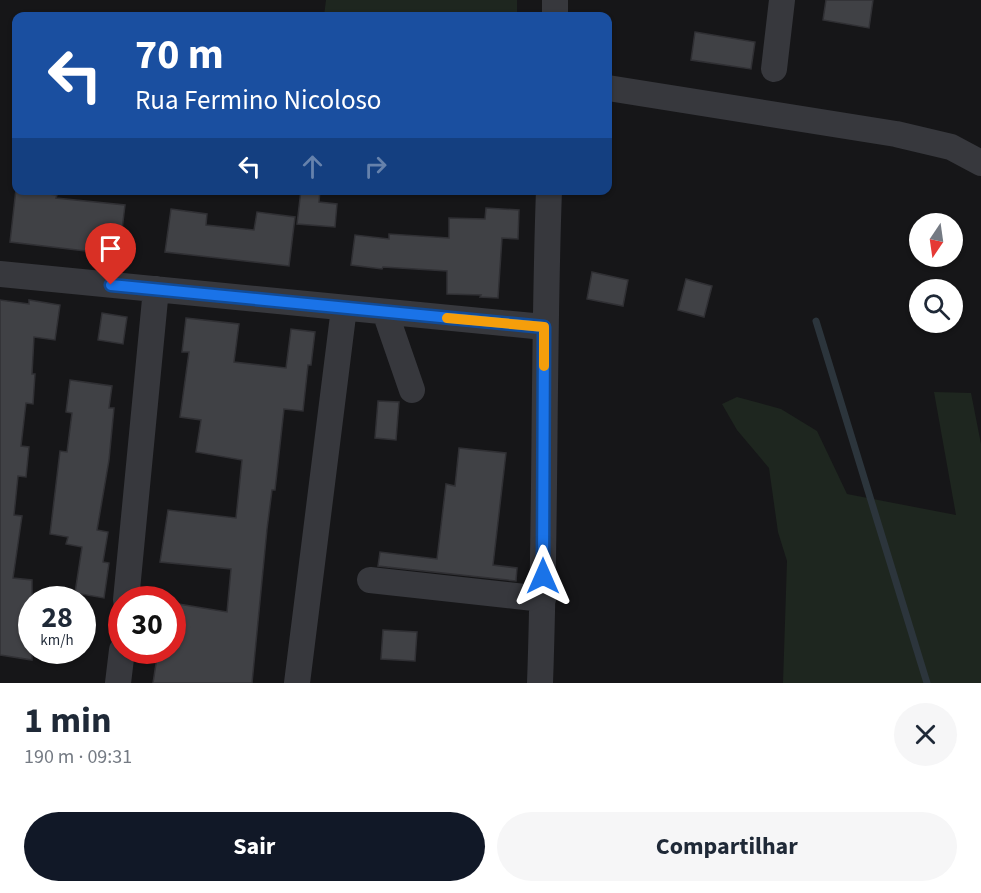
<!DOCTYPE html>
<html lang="pt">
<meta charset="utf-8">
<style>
body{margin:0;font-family:"Source Sans 3",sans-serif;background:#f6f6f7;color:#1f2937;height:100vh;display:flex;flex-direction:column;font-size:22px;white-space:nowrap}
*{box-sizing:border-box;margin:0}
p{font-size:20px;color:#747a83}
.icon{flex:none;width:33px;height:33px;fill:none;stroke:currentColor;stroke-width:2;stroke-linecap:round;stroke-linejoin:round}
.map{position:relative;height:683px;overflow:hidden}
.sheet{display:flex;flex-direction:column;background:#fff;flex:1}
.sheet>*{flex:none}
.hud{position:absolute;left:12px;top:12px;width:600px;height:183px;border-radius:12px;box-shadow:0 2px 4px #0004;background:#1a4fa0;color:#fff;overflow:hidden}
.needle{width:39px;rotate:193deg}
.tools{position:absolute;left:909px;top:213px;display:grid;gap:12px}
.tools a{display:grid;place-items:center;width:54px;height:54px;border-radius:50%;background:#fff;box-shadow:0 2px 4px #0004;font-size:30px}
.speed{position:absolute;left:18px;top:586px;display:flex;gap:12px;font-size:30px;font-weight:700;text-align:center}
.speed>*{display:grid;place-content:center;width:78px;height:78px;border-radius:50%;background:#fff;box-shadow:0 2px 4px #0004;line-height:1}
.speed small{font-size:15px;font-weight:400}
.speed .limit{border:9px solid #d22;background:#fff;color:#111}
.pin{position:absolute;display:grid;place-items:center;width:51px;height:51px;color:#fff;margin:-62px -26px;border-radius:50% 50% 50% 0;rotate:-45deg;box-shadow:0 0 6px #0007}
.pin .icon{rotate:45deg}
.me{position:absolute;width:66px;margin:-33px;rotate:0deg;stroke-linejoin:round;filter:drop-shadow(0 0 4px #0008)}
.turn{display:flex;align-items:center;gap:21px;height:126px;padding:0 24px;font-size:27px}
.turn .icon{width:78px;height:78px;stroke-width:2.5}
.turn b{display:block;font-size:42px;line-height:51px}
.lanes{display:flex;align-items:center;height:57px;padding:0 24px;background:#0003;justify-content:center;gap:30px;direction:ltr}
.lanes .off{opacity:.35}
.round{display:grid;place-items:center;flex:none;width:63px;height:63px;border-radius:32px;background:#f6f6f7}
.headline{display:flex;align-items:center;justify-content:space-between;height:102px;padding:0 24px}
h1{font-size:36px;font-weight:700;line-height:45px}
.button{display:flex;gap:12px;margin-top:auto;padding:12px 24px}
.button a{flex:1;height:69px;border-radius:36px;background:#111827;color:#fff;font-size:24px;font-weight:700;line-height:69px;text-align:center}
.button a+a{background:#f6f6f7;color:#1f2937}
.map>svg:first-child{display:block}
.green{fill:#1e261f}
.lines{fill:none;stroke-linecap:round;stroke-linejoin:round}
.stream{stroke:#2c353c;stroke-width:7}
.building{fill:#404145;stroke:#303034;stroke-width:1.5}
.minor{stroke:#37383d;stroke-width:26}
.route-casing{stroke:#114b97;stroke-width:15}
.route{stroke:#1a73e8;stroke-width:10}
.slow{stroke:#f59e0b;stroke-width:10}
</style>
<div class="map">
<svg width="981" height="683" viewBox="0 0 981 683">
<rect width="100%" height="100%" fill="#161618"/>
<!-- green -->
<path class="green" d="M326 0H517V16H324Z
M934 392 971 393 981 444V683H783L787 561 778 532 769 468 737 430 722 404 737 397 781 409 817 431 847 494 956 515Z"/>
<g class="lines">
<!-- stream -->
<path class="stream" d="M816 321 927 683"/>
</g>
<!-- building -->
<path class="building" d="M826 0H873L869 28 823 20Z
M695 32 755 42 751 69 691 60Z
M16 189V190L57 195 56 198 125 205 119 255 10 242Z
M301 190H320L319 202 337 204 335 227 297 224Z
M486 208 519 210 518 239 502 238 498 298 480 297 481 295 447 294V271L383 267 382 269 351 265 355 235 389 239V234L449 238V218L485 219Z
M171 209 207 214 206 225 254 230 257 212 295 217 289 266 165 252Z
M592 272 628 280 623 306 587 299Z
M686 279 712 286 704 317 678 310Z
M0 300 29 304V300L60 305 55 340 34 337 32 374H35L33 404 26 403 21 446 29 447 26 477 18 476 14 515 22 516 13 578 32 580V660L0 655Z
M102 313 127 317 123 344 98 340Z
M186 318 239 324 234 362 286 368 291 329 315 332 311 365H308L303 411 284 409 275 490H272L267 529 252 683H153L158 651H172V603L227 612 231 569 160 562 168 510 236 518 242 460 196 452 201 420 180 417 189 352H182Z
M70 380 112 386 109 408H114L109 460 97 530 108 532 103 562 109 563 104 598 75 593 82 547 66 544 68 537 50 534 60 451 67 452 72 413 66 412Z
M378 401 399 402 396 440 375 438Z
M459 448 506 453 493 565 517 568 516 581 378 566 380 552 437 559 446 484 455 486Z
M383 630 417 632 415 661 381 659Z"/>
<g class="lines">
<!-- minor -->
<path class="minor" d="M555 16V0
M774 69 782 0
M608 88 896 134 951 147 981 163
M0 274 544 327
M385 312 412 390
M370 580 543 599
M126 600 156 289
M118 683 122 650
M297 683 344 308
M540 683C546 519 543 355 549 190"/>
</g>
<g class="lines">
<!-- route casing -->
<g class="route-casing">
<path id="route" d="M111 285 544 327 543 576"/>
</g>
<!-- route -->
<use href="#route" class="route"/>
<!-- slow -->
<path class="slow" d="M447 318 544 327V366"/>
</g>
</svg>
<div class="tools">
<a><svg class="needle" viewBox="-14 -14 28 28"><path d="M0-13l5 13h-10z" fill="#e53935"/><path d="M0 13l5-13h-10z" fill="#747a83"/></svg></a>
<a><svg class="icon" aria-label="search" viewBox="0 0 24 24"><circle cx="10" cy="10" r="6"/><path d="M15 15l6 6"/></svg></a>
</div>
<div class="speed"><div>28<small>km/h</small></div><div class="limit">30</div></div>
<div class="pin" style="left:111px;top:285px;background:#d93025"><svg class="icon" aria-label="arrive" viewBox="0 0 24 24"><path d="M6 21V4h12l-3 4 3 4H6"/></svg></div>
<svg class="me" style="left:543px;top:576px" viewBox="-20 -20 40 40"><path d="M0-17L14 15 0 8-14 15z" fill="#1a73e8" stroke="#fff" stroke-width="4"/></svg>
<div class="hud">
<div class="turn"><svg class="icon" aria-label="left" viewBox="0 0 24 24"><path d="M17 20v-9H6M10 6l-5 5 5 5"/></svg><div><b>70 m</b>Rua Fermino Nicoloso</div></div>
<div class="lanes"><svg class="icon" aria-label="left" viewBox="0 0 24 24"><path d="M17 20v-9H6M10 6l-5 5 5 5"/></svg><svg class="icon off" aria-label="ahead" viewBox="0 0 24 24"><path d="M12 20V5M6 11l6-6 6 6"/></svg><svg class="icon off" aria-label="right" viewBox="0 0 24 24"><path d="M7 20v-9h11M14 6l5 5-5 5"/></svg></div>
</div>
</div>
<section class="sheet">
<div class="headline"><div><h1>1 min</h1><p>190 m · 09:31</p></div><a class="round"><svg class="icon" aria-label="close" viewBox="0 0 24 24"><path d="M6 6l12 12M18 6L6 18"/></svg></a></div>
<div class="button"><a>Sair</a><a>Compartilhar</a></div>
</section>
